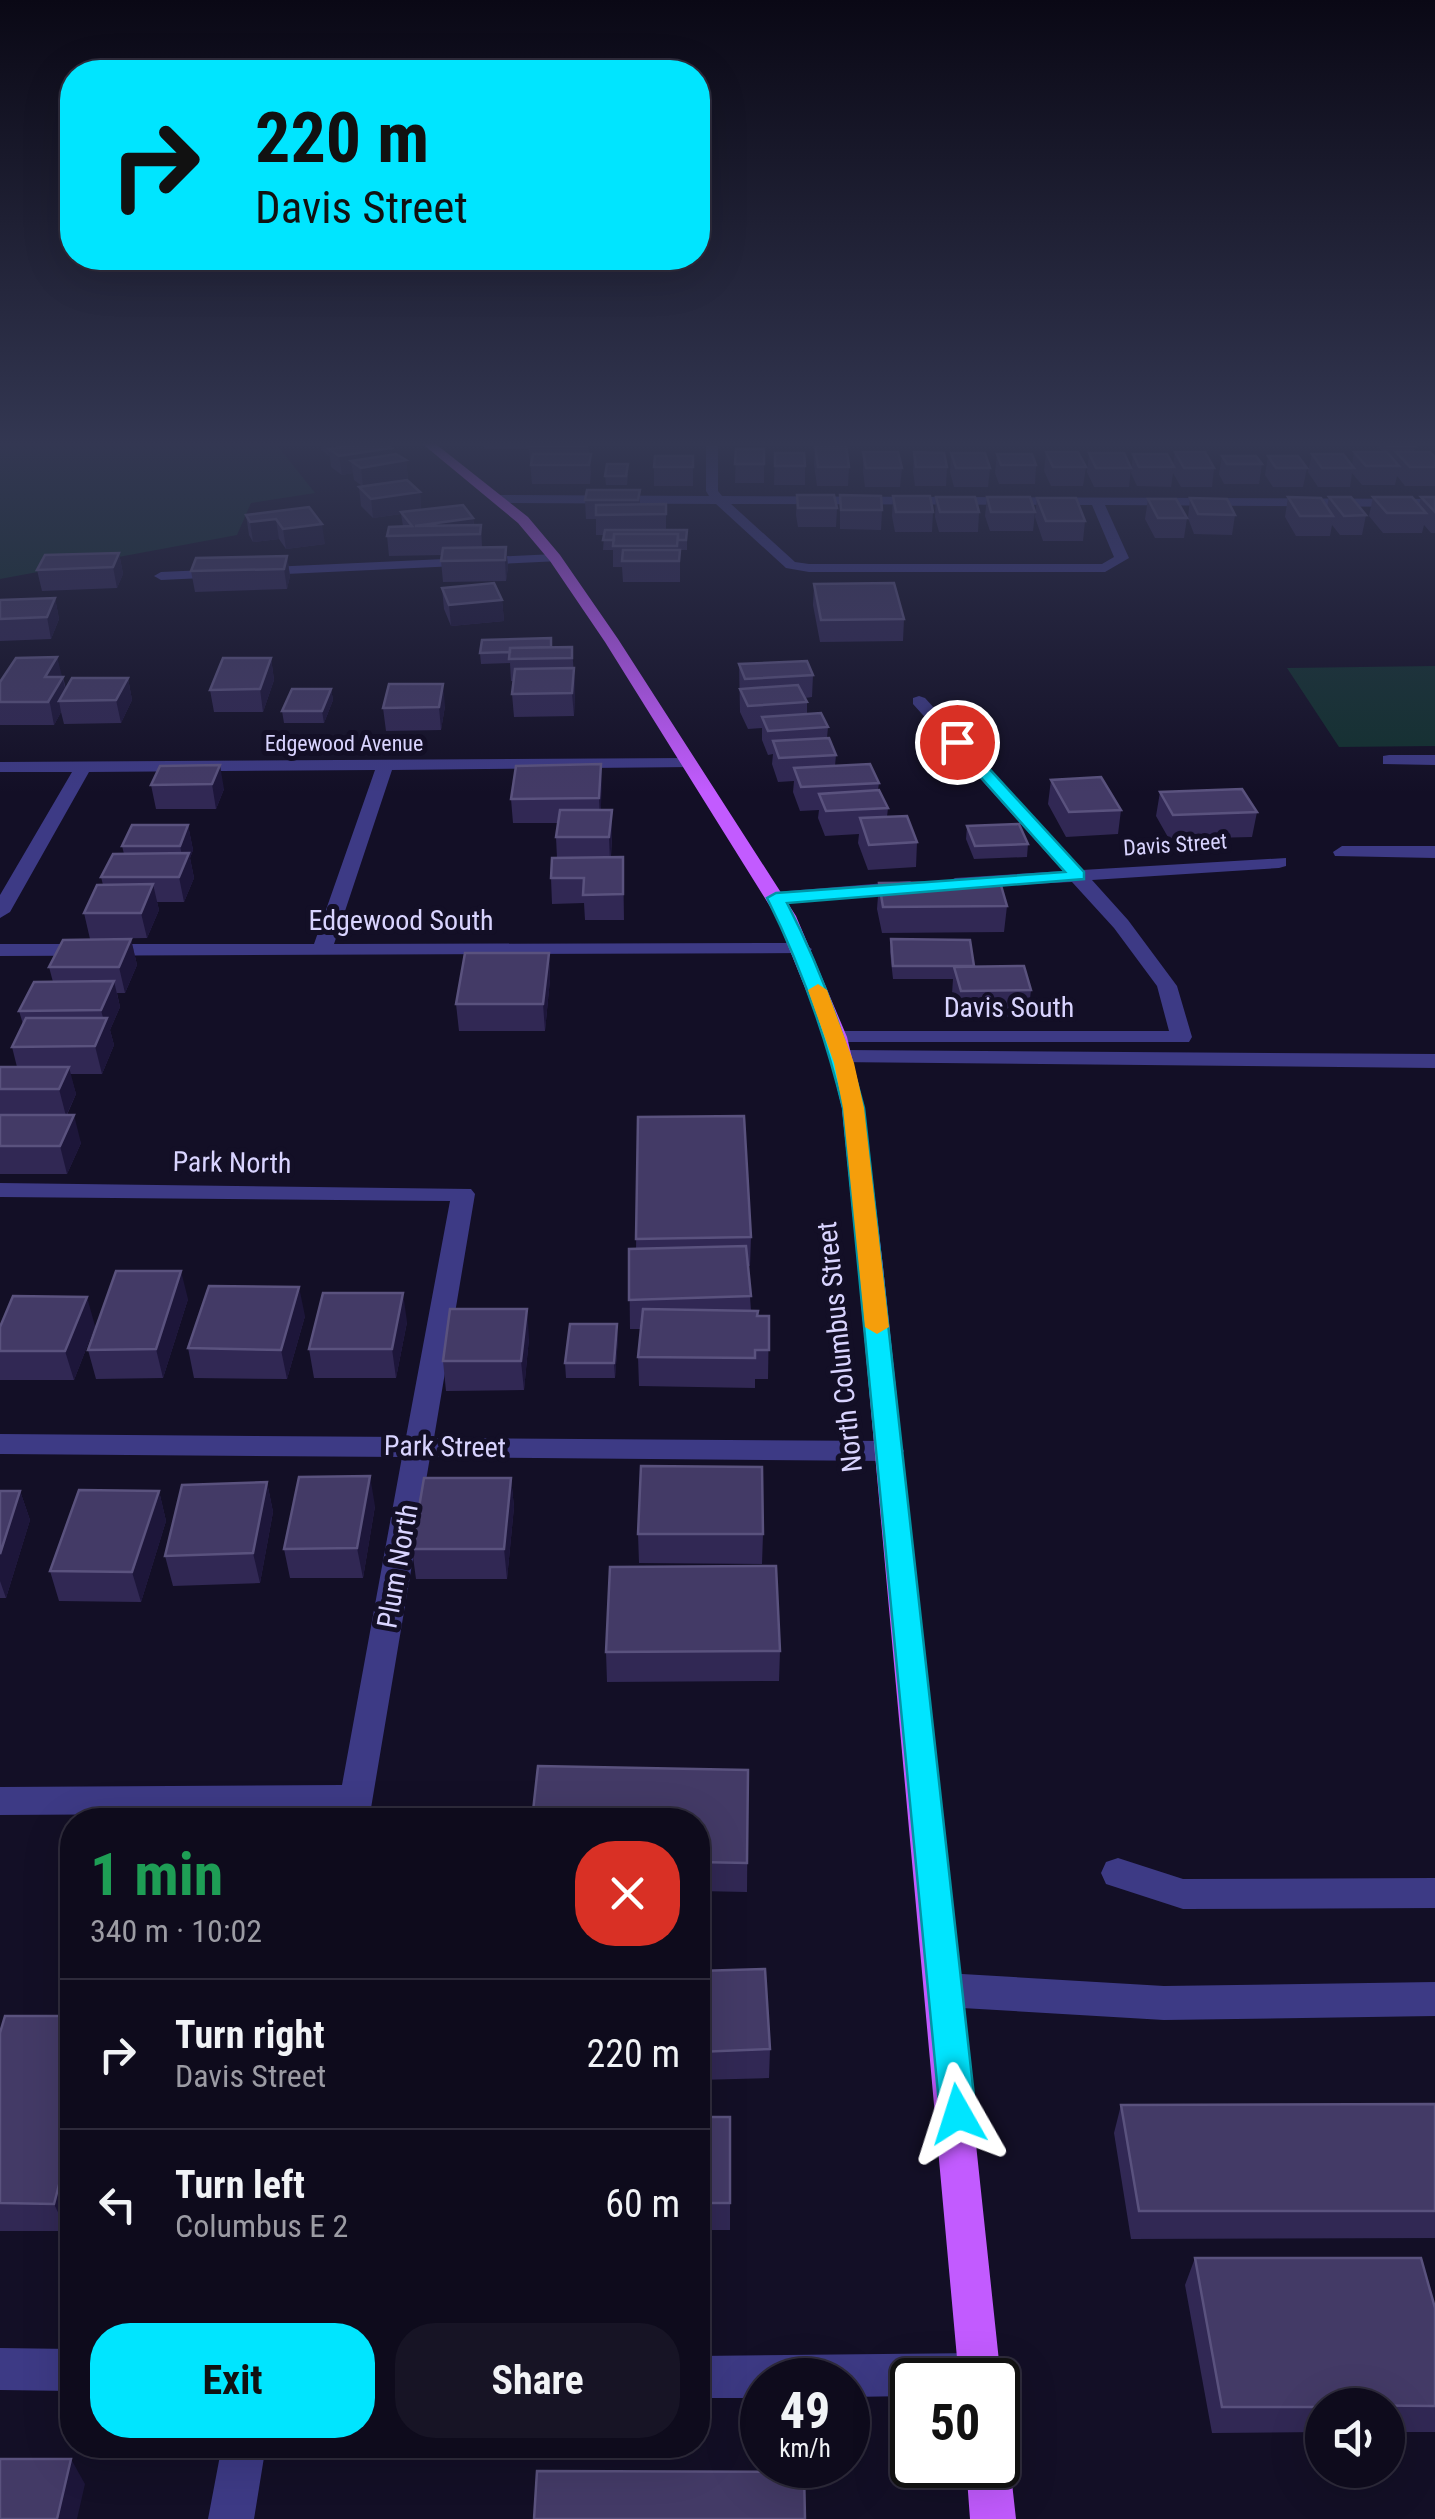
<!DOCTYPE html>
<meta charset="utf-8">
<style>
body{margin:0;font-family:"Roboto Condensed",sans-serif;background:#171425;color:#f1f3f6;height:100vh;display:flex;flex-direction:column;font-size:38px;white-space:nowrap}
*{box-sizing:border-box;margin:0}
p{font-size:32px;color:#9b9ba3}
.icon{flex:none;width:55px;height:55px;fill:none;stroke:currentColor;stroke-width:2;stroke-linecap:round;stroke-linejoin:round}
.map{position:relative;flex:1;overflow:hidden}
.panel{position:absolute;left:60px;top:1808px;width:650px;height:650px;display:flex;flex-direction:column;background:#0e0b1c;border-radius:40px;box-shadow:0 10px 40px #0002,0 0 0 2px #2e2b3b}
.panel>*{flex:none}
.hud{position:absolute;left:60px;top:60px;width:650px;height:210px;border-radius:40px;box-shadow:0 10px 40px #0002,0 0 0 2px #2e2b3b;background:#00e5ff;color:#111;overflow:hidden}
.tools{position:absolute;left:1305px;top:2388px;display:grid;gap:20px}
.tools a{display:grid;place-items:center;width:100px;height:100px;border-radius:50%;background:#0e0b1c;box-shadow:0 10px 40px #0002,0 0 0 2px #2e2b3b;font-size:50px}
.speed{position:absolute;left:740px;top:2358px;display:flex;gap:20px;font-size:50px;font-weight:700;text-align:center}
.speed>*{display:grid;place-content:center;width:130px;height:130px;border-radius:50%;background:#0e0b1c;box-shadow:0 10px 40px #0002,0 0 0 2px #2e2b3b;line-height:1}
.speed small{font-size:25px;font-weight:400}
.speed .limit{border:5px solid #111;border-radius:15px;background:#fff;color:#111}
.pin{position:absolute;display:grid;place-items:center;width:85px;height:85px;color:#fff;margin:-42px;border:5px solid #fff;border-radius:50%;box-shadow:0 2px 10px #0007}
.me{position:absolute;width:110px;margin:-55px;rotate:354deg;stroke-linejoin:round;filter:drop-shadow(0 0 8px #0008)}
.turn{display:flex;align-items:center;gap:35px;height:210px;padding:0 30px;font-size:45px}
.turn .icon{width:130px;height:130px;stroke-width:2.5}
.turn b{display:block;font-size:70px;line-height:85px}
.round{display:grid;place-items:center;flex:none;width:105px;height:105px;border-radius:40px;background:#171425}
.overview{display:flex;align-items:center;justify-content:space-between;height:170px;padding:0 30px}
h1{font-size:60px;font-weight:700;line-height:75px;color:#1e9e55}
.cta{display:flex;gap:20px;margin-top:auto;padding:20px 30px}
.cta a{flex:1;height:115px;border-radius:40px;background:#00e5ff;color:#111;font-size:40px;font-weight:700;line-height:115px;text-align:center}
.cta a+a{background:#171425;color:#f1f3f6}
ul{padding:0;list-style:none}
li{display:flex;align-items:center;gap:30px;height:150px;padding:0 30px;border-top:2px solid #2e2b3b}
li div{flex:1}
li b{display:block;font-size:38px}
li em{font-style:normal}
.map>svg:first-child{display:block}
.green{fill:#12302f}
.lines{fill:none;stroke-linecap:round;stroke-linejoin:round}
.minor{fill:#3d3a85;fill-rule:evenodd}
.major{fill:#c25bff;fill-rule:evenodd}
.wall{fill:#312854}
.shaded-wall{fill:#1d163a}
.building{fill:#433a66;stroke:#5a527e;stroke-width:2.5}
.route{fill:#00e5ff;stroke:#0095a6;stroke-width:2.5}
.slow{fill:#f59e0b}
.labels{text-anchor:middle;stroke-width:10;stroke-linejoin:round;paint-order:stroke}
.far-street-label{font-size:22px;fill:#d9d4ff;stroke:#130f26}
.street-label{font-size:28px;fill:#d9d4ff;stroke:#130f26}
</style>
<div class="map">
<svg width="1435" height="2519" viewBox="0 0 1435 2519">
<rect width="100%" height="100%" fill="#130f26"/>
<!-- green -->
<path class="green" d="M0 441H213L222 445H277L315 493 251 503 237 535 0 579Z
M1435 666V746L1339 747 1287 668Z"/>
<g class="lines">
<!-- minor -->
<path class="minor" d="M706 441H718V491L722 496 1435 499V507L1105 505 1129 558 1105 572H809L786 568 716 504 501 503 495 499 501 495 709 496 706 491ZM731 504 1092 505 1114 557 1102 564H809L795 562Z
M555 554 560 555V561L161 580 154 576 161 572Z
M919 696 925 698 1082 870 1286 858V866L1279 868 1092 880 1128 920 1177 986 1192 1037 1189 1042H828L825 1037 836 1031H1169L1157 986 1114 928 1072 882 948 888 945 884 955 878 1063 871 913 704V698Z
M1389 755H1435V765L1383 764V756Z
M688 758 697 763 694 767 392 770 334 944 802 943 812 949 809 953 0 956V944H314L375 770 89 772 10 912 0 918V895L72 772H0V762Z
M1342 846H1435V858L1335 856 1333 852Z
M910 881 920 887 917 891 776 904 766 898 776 892Z
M842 1050 1435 1054V1068L834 1062 831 1057 834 1052Z
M0 1183 471 1189 475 1194 434 1438 890 1441 900 1444 904 1451 900 1458 890 1461 430 1457 369 1820H335L336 1813 0 1815V1787L342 1785 402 1457 0 1454V1434L406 1437 450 1201 0 1197Z
M1118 1858 1183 1879 1435 1878V1908L1183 1909 1106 1884 1101 1873 1106 1862Z
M945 1973 1164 1986 1435 1982V2016L1164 2020 945 2007 932 2002 927 1990 932 1978Z
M0 2348 72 2349V2391L0 2390Z
M979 2353 994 2359 1000 2374 998 2381 912 2380V2396L848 2397V2380H762V2398H698V2356Z
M222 2445H266L254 2519H208Z"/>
<!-- major -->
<path class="major" d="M419 441H432L528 517 560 555 618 639 796 916 847 1037 864 1108 883 1267 1001 2380 998 2389V2380H959L858 1267 842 1108 825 1037 776 916 605 642 550 561 518 523Z
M998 2447 1004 2449 1010 2465 1016 2519H970L966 2465H998Z"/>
</g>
<!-- wall -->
<path class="wall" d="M310 441H371L391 448 392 454 406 460 408 479 382 484 420 492 421 510 473 518 474 525H481L482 547H506L508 567 506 581 443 582 441 561 442 555 389 556 387 536 403 526 401 514 373 518 361 506 359 487 362 486 354 480 353 473 342 475 331 467 330 457 321 450V446H317Z
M484 441H588L591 472 590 484H532L529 449H484Z
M1338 441H1367L1366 445H1341Z
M1379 441H1411L1415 446 1414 452 1435 457V486H1405L1397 476 1395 485H1362L1352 473 1350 487H1318L1308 472 1312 454 1352 465 1354 452H1383L1378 446Z
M815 445 849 467 848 486H817L814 464Z
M736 449H764V483H735Z
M863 452 902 468 900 487H865L863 471Z
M914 452 947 467 946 486H915L913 471Z
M1046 452 1086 467 1083 486H1051L1044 471Z
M1175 452 1214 468 1212 487H1181L1173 473 1171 487 1137 486 1131 473 1133 454 1173 465Z
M775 453 805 466V485H774Z
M951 453 990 468 988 487H954L950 472Z
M1089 453 1131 468 1129 487H1094L1087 472Z
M997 454 1036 465 1035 484H999L995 473Z
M693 456V486H654V467Z
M1222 456 1262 464 1259 484H1224L1219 474Z
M1268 456 1307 468 1303 487H1273L1265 475Z
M628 474 627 485H606L605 476Z
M640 490V504H666V530H687V550H680V582H623L622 567H613V550H603L604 535H596V519H586L585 500Z
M797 495 837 508 836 527H798L796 515Z
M840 495 882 510 881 530 840 529Z
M893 496 933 512 932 532H895L892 516Z
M936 497 979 512 978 532H939L935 517Z
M987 497 1035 512 1033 531H990L985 516Z
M1288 497 1327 507 1329 497 1366 515 1362 535H1340L1332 525 1330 536H1296L1285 517Z
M1373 497 1419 505 1421 497H1435V533H1431L1424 525 1422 533H1383L1369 516Z
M1037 498 1085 521 1083 541H1043L1035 517Z
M1190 498 1235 515 1232 535 1194 534 1188 518Z
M1148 499 1187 518 1184 538H1155L1145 519Z
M309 507 325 544 286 549 279 539 253 542 249 535 246 515Z
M119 553 123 574 117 588 42 591 37 570Z
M287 556 290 576 287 589 195 592 191 571Z
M814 584 904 619 903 641 820 642 813 605Z
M442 588 502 600 504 621 451 626 444 609Z
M55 598 59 619 51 639 0 641V600Z
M551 638 552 647H572L575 690 574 716 514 717 512 694 514 681H511L510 663 481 664 480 653Z
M57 657 61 677H63L66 689 128 678 132 700 121 723 64 724 61 712 54 725H0V682Z
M271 658 274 680 263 712H214L210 690Z
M739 664 813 675 812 697 805 698 807 702V714L828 727 827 738 836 755 835 766 879 783 878 790 888 808 887 817 917 842 916 867 868 870 858 843 859 834 825 836 818 818 819 810 800 811 793 792 794 781 778 782 772 764 773 754 768 755 762 740V728L748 729 740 712Z
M331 689 333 700 324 723H284L282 711Z
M445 706 441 730 386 731 383 708Z
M601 764V810H612V835L611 857H623L624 920H585L584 903 552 904 551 878 557 858 556 837 558 823H513L511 799Z
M160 766 224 789 216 809H156L151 785Z
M1051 780 1121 810 1118 834 1066 837 1048 804Z
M1160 792 1257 812 1252 837 1169 839 1156 816Z
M188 825 193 850 190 858 194 878 184 902H157L159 910 147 938 90 939 84 913 103 885 101 877 124 854 122 846Z
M967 826 1028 844 1027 857 974 859 966 839Z
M879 883 1007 906 1004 932 882 933 877 909Z
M131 939 137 965 125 993H117L120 1007 110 1030 114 1045 102 1074H70L76 1094 67 1115 81 1143 67 1174H0V1067H17L12 1047 23 1024 19 1011 53 982 49 967Z
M891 939 974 967 1031 990 1028 1016 958 1018 952 994 953 979H893L890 952Z
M549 953 550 979 545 1031H459L456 1004Z
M638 1117 751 1237 750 1266H748L751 1311 757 1316H769L768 1379H755V1388L639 1386 638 1357 641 1329H630L629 1249H636Z
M188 1299 163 1378 96 1379 88 1350Z
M305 1316 287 1379 194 1378 188 1348Z
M407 1322 396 1378H314L309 1349Z
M95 1326 74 1380H0V1327Z
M529 1338 524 1390 446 1391 443 1361Z
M618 1338 615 1378H566L565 1363Z
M511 1478 514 1507 507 1579H416L412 1549Z
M267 1482 273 1512 260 1583 173 1586 165 1556Z
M0 1491H20L30 1520 6 1598H0Z
M159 1491 166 1521 141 1602 59 1601 50 1571Z
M375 1506 363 1578H290L284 1549Z
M638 1534H763L762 1564 639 1563Z
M780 1651 779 1681 607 1682 606 1652Z
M748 1770 747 1892 698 1891V1820Z
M698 1971 770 2049 769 2078 698 2080Z
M0 2033 67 2231H0Z
M1435 2104V2238L1131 2239 1114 2133 1121 2105Z
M698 2117H730V2230H698Z
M1195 2258 1435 2308V2432H1388V2405H1322V2432L1212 2433 1185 2285Z"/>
<!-- shaded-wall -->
<path class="shaded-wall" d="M327 441H371L372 451 391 448 393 462 406 460 408 479 363 487 361 468 351 461 353 473 342 475 339 456 329 449 330 457H329Z
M420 492 421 511 373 518 371 499Z
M473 518 474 534 415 526Z
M276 519 279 539 253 542 250 522Z
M322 524 325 544 286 549 283 529Z
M506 547 508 567 506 581 505 560Z
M119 553 123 574 117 588 113 567Z
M287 556 290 576 287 589 284 569Z
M55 598 59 619 51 639 47 617Z
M502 600 504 621 451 626 449 605Z
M57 657 68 699 59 701 61 712 54 725 45 677Z
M271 658 274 680 263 712 260 689Z
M574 668 575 690 574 716 572 693Z
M128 678 132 700 121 723 116 700Z
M443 684 445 706 441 730 439 707Z
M331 689 333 700 324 723 322 711Z
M601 764 602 788 600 822 599 798Z
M220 765 224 789 216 809 212 784Z
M612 810V835L610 862 609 837Z
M188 825 193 850 190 858 194 878 184 902 179 877 184 866 180 846Z
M153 884 159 910 147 938 141 913Z
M131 939 137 965 125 993 119 967Z
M549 953 550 979 545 1031 543 1004Z
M114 981 120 1007 110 1030 114 1045 102 1074 95 1046 105 1025 101 1010Z
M69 1067 76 1094 66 1116 59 1089Z
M74 1115 81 1143 67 1174 60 1146Z
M181 1271 188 1299 163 1378 156 1349Z
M299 1287 305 1316 287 1379 281 1350Z
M403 1293 407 1322 396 1378 392 1349Z
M87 1297 95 1326 74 1380 65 1351Z
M527 1309 529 1338 524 1390 521 1361Z
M617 1324 618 1338 615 1378 614 1363Z
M370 1476 375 1506 363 1578 357 1548Z
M511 1478 514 1507 507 1579 504 1549Z
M267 1482 273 1512 260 1583 253 1553Z
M20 1491 30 1520 6 1598 0 1581V1554Z
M159 1491 166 1521 141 1602 132 1572Z
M72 2135V2210L67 2231 54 2204Z
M71 2459 85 2484 77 2519H57Z"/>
<!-- building -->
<path class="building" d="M379 441 391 448 339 456 329 449Z
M530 441H588L587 446H529Z
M1383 441H1411L1415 446H1388Z
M815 445H846L849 467H818Z
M736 449H764V464H735Z
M863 452H898L902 468H866Z
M914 452 944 453 947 467H916Z
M1046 452H1078L1086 467H1053Z
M1175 452H1205L1214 468H1184Z
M1354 452H1387L1399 466H1366Z
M1396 452H1430L1435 457V467H1410Z
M775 453H804L805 466H775Z
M951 453H985L990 468H956Z
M1089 453H1124L1131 468H1096Z
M396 454 406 460 361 468 351 461Z
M533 454H591L589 465H531Z
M997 454H1032L1036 465H1001Z
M1133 454H1167L1174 467H1139Z
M1312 454H1343L1354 468H1322Z
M655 456H693V467H654Z
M1222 456H1256L1262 464H1227Z
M1268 456H1298L1307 468H1276Z
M607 464H628L626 476H605Z
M407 480 420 492 371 499 359 487Z
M587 490H640L638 500H585Z
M797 495H834L837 508H798Z
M840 495 881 496 882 510H841Z
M893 496H930L933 512H896Z
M936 497H975L979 512H940Z
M987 497H1030L1035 512H991Z
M1288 497 1321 498 1333 516H1300Z
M1329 497H1351L1366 515 1344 516Z
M1373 497H1412L1426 513H1387Z
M1421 497H1435V512Z
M1037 498H1076L1085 521H1046Z
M1190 498 1227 499 1235 515 1198 514Z
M1148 499H1176L1187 518H1158Z
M666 504V514L596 515V505Z
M463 505 473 518 415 526 481 525 480 534 387 536 389 527 412 526 401 512Z
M309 507 322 524 283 529 276 519 250 522 246 515Z
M605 530H687L686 540H678V534H614V540H603Z
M614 534H678L677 546H613Z
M506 547 505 560 441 561 443 548Z
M623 550H680L679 561H622Z
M119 553 113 567 37 570 45 555Z
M287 556 284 569 191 571 196 558Z
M494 583 502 600 449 605 442 588Z
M894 583 904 619 821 620 814 584Z
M55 598 47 617 0 619V600Z
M551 638V647L510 648V652L480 653 482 640Z
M572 647V658L509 659 510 648Z
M57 657 45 677H63L48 702H0V682L16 658Z
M223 658H271L260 689 210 690Z
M807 661 813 675 745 679 739 664Z
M574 668 572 693 512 694 515 669Z
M72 678H128L116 700 59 701Z
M389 684H443L439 707 383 708Z
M798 685 807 702 748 706 740 689Z
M292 689H331L322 711H282Z
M821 713 828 727 768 731 762 717Z
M829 738 836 755 779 758 773 741Z
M601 764 599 798 511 799 516 766Z
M870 764 879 783 801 787 794 768Z
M220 765 212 784 151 785 160 766Z
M1101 777 1121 810 1069 812 1051 780Z
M1242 789 1257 812 1173 815 1160 792Z
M879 790 888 808 826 811 819 794Z
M560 810H612L609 837H556Z
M907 816 917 842 869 845 860 818Z
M1019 824 1028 844 975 846 967 826Z
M132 825H188L180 846H122Z
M189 853 179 877H101L113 854Z
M623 857V894L583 895 584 878H551L552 858Z
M1000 882 1007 906 883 907 879 883Z
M153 884 141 913H84L97 885Z
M131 939 119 967H49L63 940Z
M891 939 970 940 974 966H893Z
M465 953H549L543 1004H456Z
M1024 966 1031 990 961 991 954 967Z
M114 981 101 1010 19 1011 34 982Z
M26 1018H107L95 1046 12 1047Z
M0 1067H69L59 1089H0Z
M0 1115H74L60 1146H0Z
M744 1116 751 1237 636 1239 638 1117Z
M746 1246 751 1296 629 1300V1249Z
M116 1271H181L156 1349 88 1350Z
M209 1286 299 1287 281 1350 188 1348Z
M323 1293H403L392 1349H309Z
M13 1296 87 1297 65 1351H0V1327Z
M450 1309H527L521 1361H443Z
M643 1309 758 1311 757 1316H769V1350H755V1358L638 1357Z
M570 1324H617L614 1363H565Z
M641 1466 762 1467 763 1534H638Z
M370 1476 357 1548 284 1549 299 1477Z
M424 1478H511L504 1549H412Z
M267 1482 253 1553 165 1556 182 1485Z
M79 1490 159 1491 132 1572 50 1571Z
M0 1491H20L0 1554Z
M776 1566 780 1651 606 1652 610 1567Z
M538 1766 748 1770 747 1863 698 1862V1820H532Z
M765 1969 770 2049 698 2052V1971Z
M5 2016H72V2135L54 2204 0 2203V2033Z
M1435 2104V2211H1139L1121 2105Z
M698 2117H730V2203H698Z
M1195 2258H1421L1435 2308V2406L1322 2405V2407H1222Z
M0 2459H71L57 2519H0Z
M537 2471 804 2472 805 2519H534Z"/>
<!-- sky -->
<linearGradient id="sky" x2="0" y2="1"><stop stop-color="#0a0815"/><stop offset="0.56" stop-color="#333752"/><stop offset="1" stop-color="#333752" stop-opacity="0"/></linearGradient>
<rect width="1435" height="793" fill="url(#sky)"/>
<!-- route -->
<path class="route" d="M952 739H962L1084 872V879L787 903C821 969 845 1035 864 1108L976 2114 970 2126 958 2131 946 2126 940 2114 843 1108C825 1034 801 966 767 898L776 893 1065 872 952 745Z"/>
<!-- slow -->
<path class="slow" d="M818 984 827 990 854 1063 864 1108 889 1327 877 1334 865 1327 843 1108 834 1063 808 990Z"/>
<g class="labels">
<!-- far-street labels -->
<g class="far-street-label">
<text x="344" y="751">Edgewood Avenue</text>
<text transform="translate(1175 844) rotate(-4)" y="8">Davis Street</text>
</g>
<!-- street labels -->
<g class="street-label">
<text x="401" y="930">Edgewood South</text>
<text x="1009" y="1017">Davis South</text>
<text transform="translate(232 1162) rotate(1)" y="10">Park North</text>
<text transform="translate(839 1347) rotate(-96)" y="10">North Columbus Street</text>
<text transform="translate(445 1446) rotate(1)" y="10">Park Street</text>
<text transform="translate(397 1566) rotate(-80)" y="10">Plum North</text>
</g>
</g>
</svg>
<div class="tools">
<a><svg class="icon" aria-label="sound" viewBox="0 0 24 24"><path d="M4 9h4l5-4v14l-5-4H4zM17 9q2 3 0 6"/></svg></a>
</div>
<div class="speed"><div>49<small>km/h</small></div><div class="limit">50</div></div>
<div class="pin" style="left:957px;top:742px;background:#d93025"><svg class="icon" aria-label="arrive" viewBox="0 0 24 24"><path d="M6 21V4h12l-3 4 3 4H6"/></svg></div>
<svg class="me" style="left:958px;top:2114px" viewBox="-20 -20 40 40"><path d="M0-17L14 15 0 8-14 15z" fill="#00e5ff" stroke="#fff" stroke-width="4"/></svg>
<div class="hud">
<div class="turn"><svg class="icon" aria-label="right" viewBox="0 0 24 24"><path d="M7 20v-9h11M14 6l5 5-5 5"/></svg><div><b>220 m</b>Davis Street</div></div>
</div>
<section class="panel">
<div class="overview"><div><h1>1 min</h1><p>340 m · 10:02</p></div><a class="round" style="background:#d93025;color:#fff"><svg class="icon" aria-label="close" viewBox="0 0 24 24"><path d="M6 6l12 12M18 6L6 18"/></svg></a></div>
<ul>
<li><svg class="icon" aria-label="right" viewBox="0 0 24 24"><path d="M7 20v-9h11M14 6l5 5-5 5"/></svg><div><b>Turn right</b><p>Davis Street</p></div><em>220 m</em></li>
<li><svg class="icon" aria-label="left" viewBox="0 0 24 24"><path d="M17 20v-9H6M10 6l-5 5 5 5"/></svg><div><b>Turn left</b><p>Columbus E 2</p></div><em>60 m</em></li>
</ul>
<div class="cta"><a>Exit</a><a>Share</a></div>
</section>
</div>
